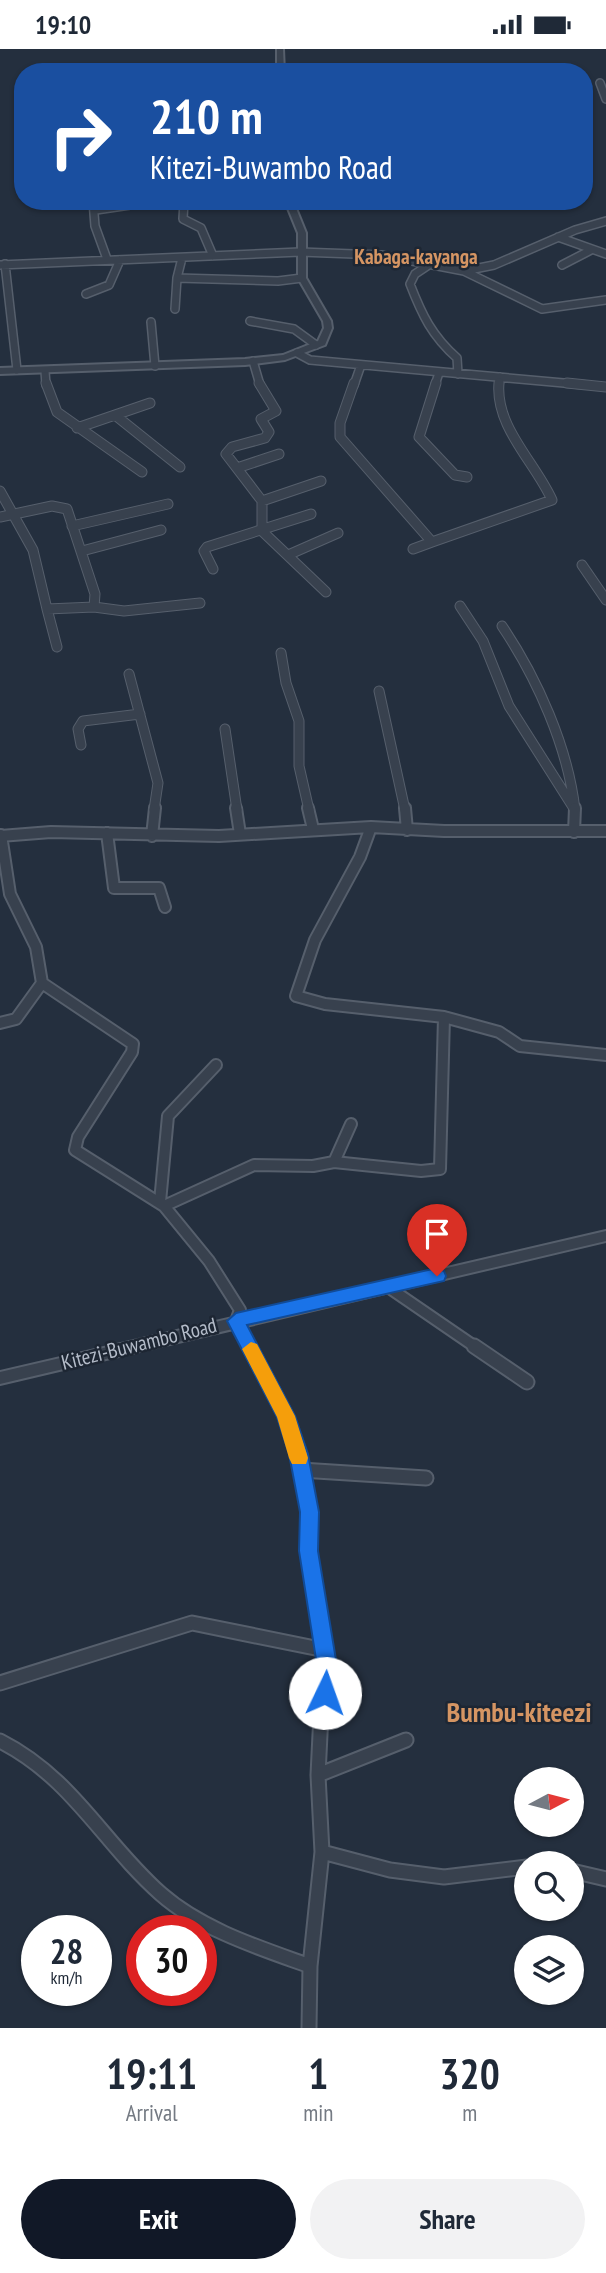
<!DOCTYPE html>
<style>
body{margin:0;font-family:"PT Sans Narrow",sans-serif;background:#f2f2f3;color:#1f2937;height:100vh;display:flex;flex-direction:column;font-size:26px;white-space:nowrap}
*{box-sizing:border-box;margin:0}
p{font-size:23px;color:#747a83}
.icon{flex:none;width:38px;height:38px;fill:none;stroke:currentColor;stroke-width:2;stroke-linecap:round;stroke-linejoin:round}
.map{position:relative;height:1979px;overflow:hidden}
.side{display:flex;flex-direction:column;background:#fff;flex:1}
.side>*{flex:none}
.hud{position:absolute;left:14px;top:14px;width:579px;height:147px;border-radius:28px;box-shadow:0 2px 5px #0004;background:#1a4fa0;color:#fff;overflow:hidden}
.needle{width:46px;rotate:83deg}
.tools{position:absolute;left:514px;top:1718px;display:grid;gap:14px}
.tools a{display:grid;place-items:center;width:70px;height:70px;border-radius:50%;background:#fff;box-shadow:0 2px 5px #0004;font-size:35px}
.speed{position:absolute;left:21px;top:1866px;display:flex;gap:14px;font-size:35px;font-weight:700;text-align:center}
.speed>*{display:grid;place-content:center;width:91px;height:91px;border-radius:50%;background:#fff;box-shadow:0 2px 5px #0004;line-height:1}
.speed small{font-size:18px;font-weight:400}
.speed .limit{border:10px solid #d22;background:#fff;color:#111}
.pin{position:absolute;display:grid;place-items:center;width:60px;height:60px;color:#fff;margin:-72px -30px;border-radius:50% 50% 50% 0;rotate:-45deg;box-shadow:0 0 7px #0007}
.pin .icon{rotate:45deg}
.me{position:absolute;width:77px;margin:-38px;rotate:3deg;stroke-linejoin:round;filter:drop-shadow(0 0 5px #0008)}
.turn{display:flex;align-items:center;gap:24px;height:147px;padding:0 21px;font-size:32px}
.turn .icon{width:91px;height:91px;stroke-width:2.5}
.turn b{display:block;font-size:49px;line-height:60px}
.eta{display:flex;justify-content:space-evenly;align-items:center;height:119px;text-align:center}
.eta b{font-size:42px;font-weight:700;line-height:49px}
.primary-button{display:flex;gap:14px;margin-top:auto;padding:14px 21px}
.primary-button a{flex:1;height:80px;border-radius:42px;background:#111827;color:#fff;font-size:28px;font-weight:700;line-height:80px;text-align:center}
.primary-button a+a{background:#f2f2f3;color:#1f2937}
.status{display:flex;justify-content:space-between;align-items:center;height:49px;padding:0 35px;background:#fff;direction:ltr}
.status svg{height:19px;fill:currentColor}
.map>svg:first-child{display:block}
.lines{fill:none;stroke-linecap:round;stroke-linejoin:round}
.minor-far3-casing{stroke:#565f6c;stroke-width:10}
.minor-far2-casing{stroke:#565f6c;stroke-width:11}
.minor-far1-casing{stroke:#565f6c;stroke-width:14}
.minor-casing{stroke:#565f6c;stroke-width:17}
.tertiary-casing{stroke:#565f6c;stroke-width:4}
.minor-far3{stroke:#38414e;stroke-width:7}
.minor-far2{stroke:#38414e;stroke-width:9}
.minor-far1{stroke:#38414e;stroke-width:10}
.minor{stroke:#38414e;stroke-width:13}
.tertiary{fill:#38414e;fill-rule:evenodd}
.route{fill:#1a73e8;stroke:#114b97;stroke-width:2}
.slow{fill:#f59e0b}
.labels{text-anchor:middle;stroke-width:5;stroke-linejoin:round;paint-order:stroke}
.far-quarter-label{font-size:21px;font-weight:bold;fill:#d59563;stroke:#1d2633}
.street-label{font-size:21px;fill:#b4bcc9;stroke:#1d2633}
.near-quarter-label{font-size:28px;font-weight:bold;fill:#d59563;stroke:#1d2633}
</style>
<div class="status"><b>19:10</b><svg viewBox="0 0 49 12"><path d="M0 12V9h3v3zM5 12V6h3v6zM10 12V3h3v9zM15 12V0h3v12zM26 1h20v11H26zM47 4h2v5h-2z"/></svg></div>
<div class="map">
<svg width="606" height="1979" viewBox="0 0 606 1979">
<rect width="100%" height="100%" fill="#242f3e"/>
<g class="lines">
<!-- minor-far3 casing -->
<g class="minor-far3-casing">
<path id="minor-far3" d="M600 34 606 50
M93 152 95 177 107 210
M184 152 183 170 201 179 213 207
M96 161 130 156
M558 188 606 205
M182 209 177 229 278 232 302 229
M5 215 17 321
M430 215 415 225 410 235C422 266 432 287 457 309L458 325
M0 216 300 203 381 206 464 222 494 216 575 181 606 172
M562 216 591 201
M464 222 542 260 606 251
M86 245 109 236 120 211
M175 260 177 229
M250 272 294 280 316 296
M151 273 155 317
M297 304 310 311 586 336
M253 312 260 336
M45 322 46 336
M354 336 361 316
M435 336 439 324
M499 336 500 328"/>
</g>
<!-- minor-far2 casing -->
<g class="minor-far2-casing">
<path id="minor-far2" d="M46 334 57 363 142 423
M259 334 276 362 261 370 269 383 265 389 232 398 226 405 262 452V482L326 543
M354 334 340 374V388L432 493 413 500
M436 334 419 388 455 426 467 428
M567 334 606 338
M115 366 150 354
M77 379 115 366 180 418
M237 419 279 405
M0 442 33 501 47 560 94 558 124 562 200 554
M262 452 321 432
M0 468 52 457 67 460 95 545 94 558
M72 477 168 455
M432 493 552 451C535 413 495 378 499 334
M82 502 161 481
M288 506 338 484
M582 516 606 551
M213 520 204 502 207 498 311 465
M460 557 483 592 509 657 575 761
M47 560 57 598
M502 577C537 629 568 698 575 761
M281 604 286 634 299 672V717L309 761
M129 625 158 734 154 761
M379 642 405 761
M225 680 237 761
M81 696 78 680 83 672 140 665"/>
</g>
<!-- minor-far1 casing -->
<g class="minor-far1-casing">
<path id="minor-far1" d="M236 759 240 785
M308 759 313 780
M405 759 407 781
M371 778 360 808 315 891 296 947 325 955 444 968 499 983 520 997 606 1006
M574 783 575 759
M107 784 114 839H159L165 858
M1 786 10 845 36 898 42 934 133 995 132 1003 78 1088 75 1101 164 1157 209 1212 240 1261 236 1272 250 1299
M0 787 51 783 219 787 371 778 444 782H606
M152 787 155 759
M0 974 16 970 42 934
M334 1113 421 1122 440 1120 444 968
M160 1153 168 1067 216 1016
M164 1157 254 1116 313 1117 334 1113 351 1075
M388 1238 477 1299"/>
</g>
<!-- minor casing -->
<g class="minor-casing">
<path id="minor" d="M249 1297 286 1367 298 1405 309 1463 308 1502 328 1623 321 1665 318 1726 322 1803 310 1917 309 1979
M474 1297 527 1333
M301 1421 426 1429
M0 1634 192 1574 325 1601
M0 1692C73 1729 103 1794 161 1845 202 1881 260 1899 310 1917
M318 1726 406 1691
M322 1803 390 1821 444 1828 527 1818
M572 1822 606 1830"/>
</g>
<!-- tertiary casing -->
<g class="tertiary-casing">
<path id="tertiary" d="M277 0H283L284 23H277Z
M285 152H293L306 184V229L331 272 332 279 325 296 285 311 245 316 0 325V319L245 310 283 306 318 292 324 279 323 272 298 229V184Z
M606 1182V1192L0 1335V1323Z"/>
</g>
<!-- minor-far3 -->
<use href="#minor-far3" class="minor-far3"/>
<!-- minor-far2 -->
<use href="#minor-far2" class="minor-far2"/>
<!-- minor-far1 -->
<use href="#minor-far1" class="minor-far1"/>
<!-- minor -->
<use href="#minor" class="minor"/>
<!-- tertiary -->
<use href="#tertiary" class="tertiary"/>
</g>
<!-- route -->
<path class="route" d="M437 1219 444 1222 446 1227 444 1232 247 1276 295 1367 308 1405 319 1463 318 1502 338 1623 332 1651 325 1654 317 1651 314 1644 318 1623 299 1502 300 1463 289 1405 277 1368 227 1272 236 1264Z"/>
<!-- slow -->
<path class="slow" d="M251 1293 257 1295 295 1367 308 1409 306 1415H292L289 1409 277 1368 242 1300Z"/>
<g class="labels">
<!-- far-quarter labels -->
<g class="far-quarter-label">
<text x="416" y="215">Kabaga-kayanga</text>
</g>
<!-- street labels -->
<g class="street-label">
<text transform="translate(139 1295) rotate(-14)" y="7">Kitezi-Buwambo Road</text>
</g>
<!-- near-quarter labels -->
<g class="near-quarter-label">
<text x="519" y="1673">Bumbu-kiteezi</text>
</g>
</g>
</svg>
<div class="tools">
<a><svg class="needle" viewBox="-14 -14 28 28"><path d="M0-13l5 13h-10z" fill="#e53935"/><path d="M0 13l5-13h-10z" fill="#747a83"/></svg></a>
<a><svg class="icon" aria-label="search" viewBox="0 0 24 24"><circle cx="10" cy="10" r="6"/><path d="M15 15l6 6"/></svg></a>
<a><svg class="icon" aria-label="layers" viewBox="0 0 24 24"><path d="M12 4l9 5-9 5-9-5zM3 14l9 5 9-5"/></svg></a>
</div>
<div class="speed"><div>28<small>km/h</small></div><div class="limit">30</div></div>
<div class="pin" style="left:437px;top:1227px;background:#d93025"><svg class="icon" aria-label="arrive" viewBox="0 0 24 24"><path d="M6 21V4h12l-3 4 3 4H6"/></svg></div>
<svg class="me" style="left:325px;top:1644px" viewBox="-20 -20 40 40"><circle r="19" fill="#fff"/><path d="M0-13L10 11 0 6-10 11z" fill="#1a73e8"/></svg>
<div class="hud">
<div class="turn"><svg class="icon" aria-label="right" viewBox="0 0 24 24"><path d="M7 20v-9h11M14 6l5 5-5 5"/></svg><div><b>210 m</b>Kitezi-Buwambo Road</div></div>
</div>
</div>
<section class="side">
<div class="eta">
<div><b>19:11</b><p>Arrival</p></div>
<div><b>1</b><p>min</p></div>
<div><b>320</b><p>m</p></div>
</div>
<div class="primary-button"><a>Exit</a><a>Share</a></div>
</section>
